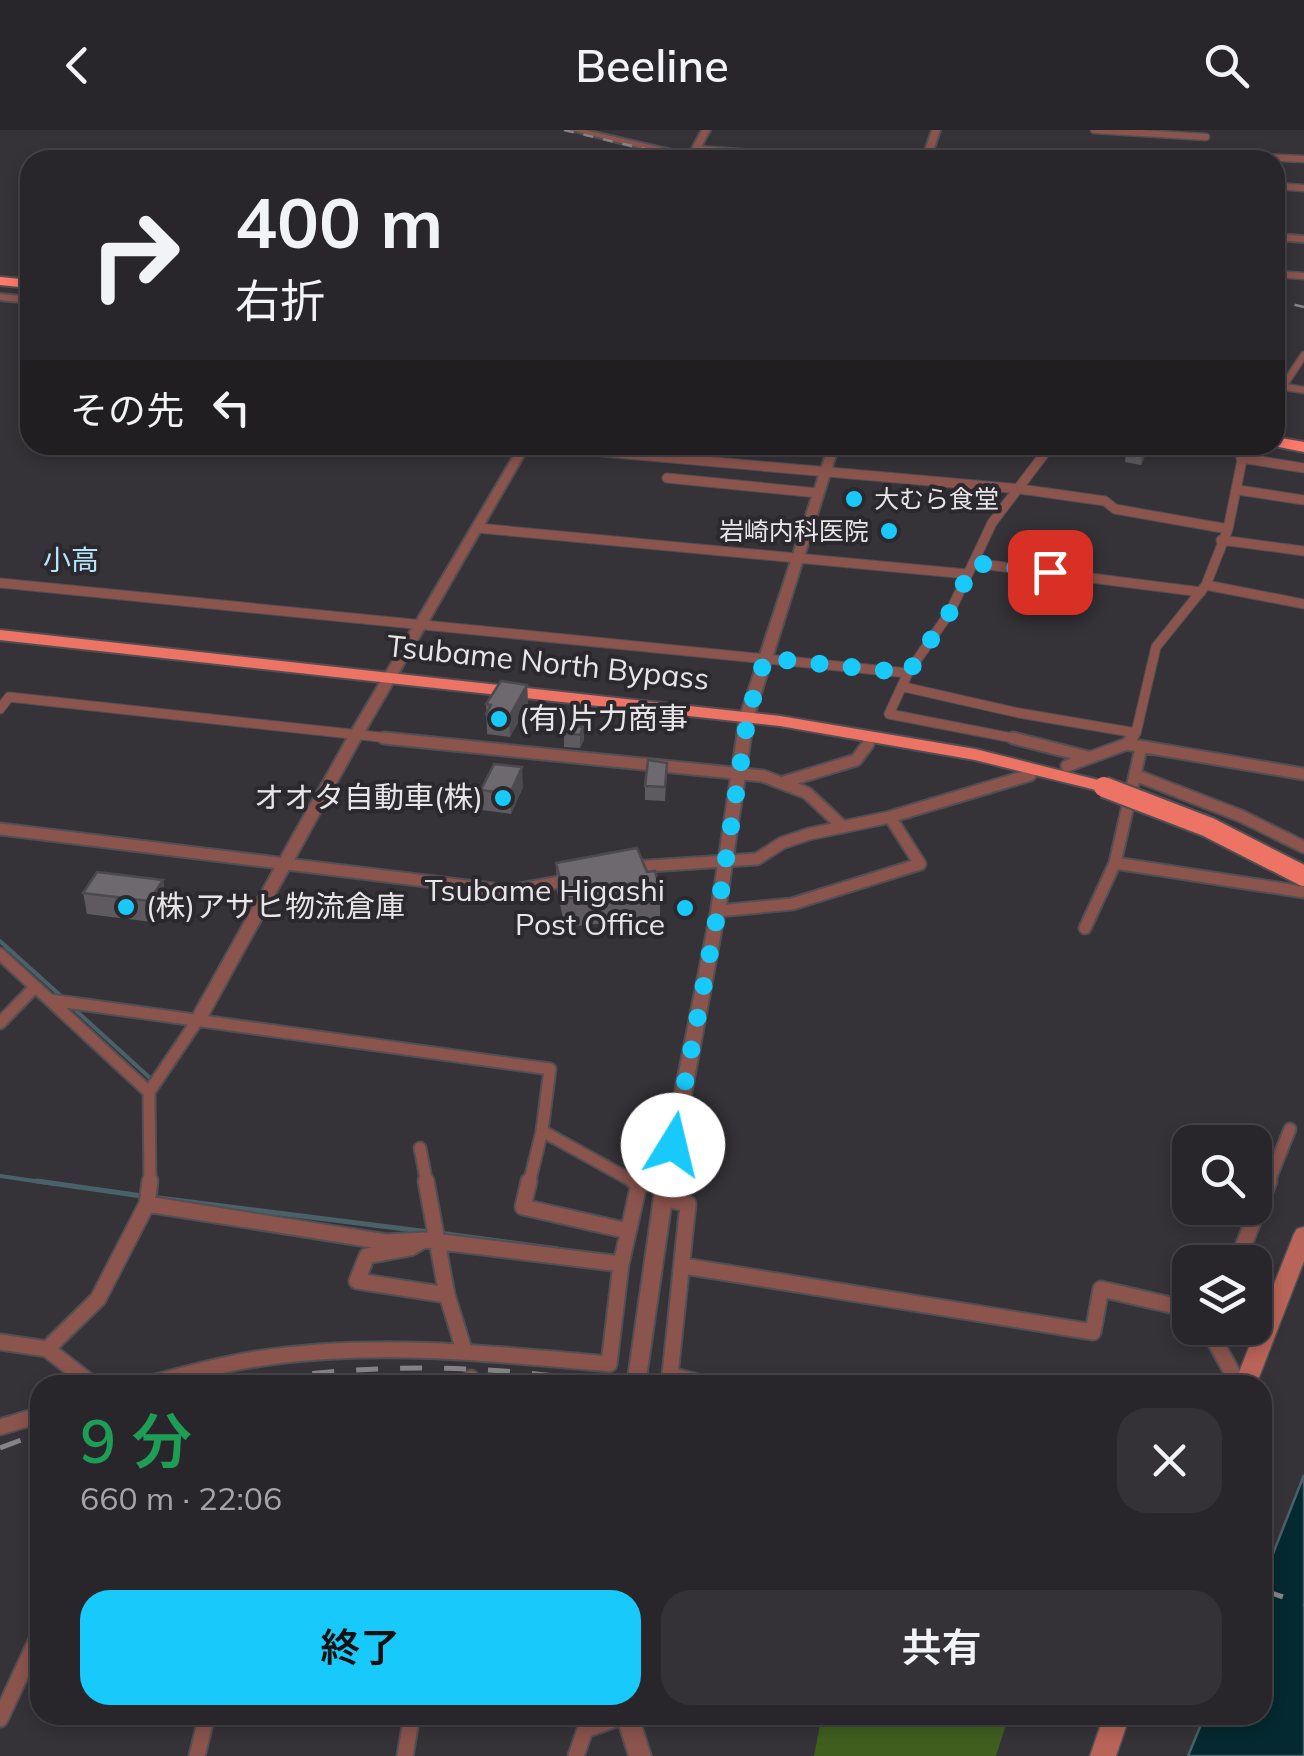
<!DOCTYPE html>
<html lang="ja">
<meta charset="utf-8">
<style>
body{margin:0;font-family:Mulish,"Noto Sans JP",sans-serif;background:#343236;color:#f1f3f6;height:100vh;display:flex;flex-direction:column;font-size:38px;white-space:nowrap}
*{box-sizing:border-box;margin:0}
p{font-size:32px;color:#a5a5a8}
.icon{flex:none;width:55px;height:55px;fill:none;stroke:currentColor;stroke-width:2;stroke-linecap:round;stroke-linejoin:round}
.map{position:relative;flex:1;overflow:hidden}
.side{position:absolute;left:30px;top:1245px;width:1242px;height:350px;display:flex;flex-direction:column;background:#28262a;border-radius:30px;box-shadow:0 5px 15px #0003,0 0 0 2px #444347}
.side>*{flex:none}
.hud{position:absolute;left:20px;top:20px;width:1265px;height:305px;border-radius:30px;box-shadow:0 5px 15px #0003,0 0 0 2px #444347;background:#28262a;color:#f1f3f6;overflow:hidden}
.controls{position:absolute;left:1172px;top:995px;display:grid;gap:20px}
.controls a{display:grid;place-items:center;width:100px;height:100px;border-radius:20px;background:#28262a;box-shadow:0 5px 15px #0003,0 0 0 2px #444347;font-size:50px}
.pin{position:absolute;display:grid;place-items:center;width:85px;height:85px;color:#fff;margin:-42px;border-radius:20px;box-shadow:0 5px 15px #0006}
.me{position:absolute;width:110px;margin:-55px;rotate:9deg;stroke-linejoin:round;filter:drop-shadow(0 0 8px #0008)}
.turn{display:flex;align-items:center;gap:35px;height:210px;padding:0 50px;font-size:45px}
.turn .icon{width:130px;height:130px;stroke-width:2.5}
.turn b{display:block;font-size:70px;line-height:85px}
.then{display:flex;align-items:center;height:95px;padding:0 50px;background:#0003;gap:20px;font-size:38px}
.round{display:grid;place-items:center;flex:none;width:105px;height:105px;border-radius:30px;background:#343236}
.headline{display:flex;align-items:center;justify-content:space-between;height:170px;padding:0 50px}
h1{font-size:60px;font-weight:600;line-height:75px;color:#1e9e55}
.button{display:flex;gap:20px;margin-top:auto;padding:20px 50px}
.button a{flex:1;height:115px;border-radius:30px;background:#18cafc;color:#111;font-size:40px;font-weight:600;line-height:115px;text-align:center}
.button a+a{background:#343236;color:#f1f3f6}
header{display:flex;justify-content:space-between;align-items:center;height:130px;padding:0 50px;background:#28262a;font-size:45px;font-weight:600}
.map>svg:first-child{display:block}
.green{fill:#405f1f}
.water{fill:#052930;stroke:#496168;stroke-width:2.5}
.lines{fill:none;stroke-linecap:round;stroke-linejoin:round}
.stream-far1{stroke:#496168;stroke-width:4}
.stream{stroke:#496168;stroke-width:5}
.minor-far3-casing{stroke:#524f54;stroke-width:9}
.minor-far2-casing{stroke:#524f54;stroke-width:11}
.minor-far1-casing{stroke:#524f54;stroke-width:15}
.minor-casing{stroke:#524f54;stroke-width:19}
.tertiary-casing{stroke:#524f54;stroke-width:4}
.secondary-casing{stroke:#524f54;stroke-width:3}
.trunk-casing{stroke:#524f54;stroke-width:4}
.motorway-casing{stroke:#524f54;stroke-width:4}
.minor-far3{stroke:#8b544d;stroke-width:6}
.minor-far2{stroke:#8b544d;stroke-width:9}
.minor-far1{stroke:#8b544d;stroke-width:11}
.minor{stroke:#8b544d;stroke-width:15}
.tertiary{fill:#8b544d;fill-rule:evenodd}
.secondary{fill:#b96458;fill-rule:evenodd}
.trunk{fill:#ed7465;fill-rule:evenodd}
.motorway{fill:#fd7969;fill-rule:evenodd}
.rail-far1{stroke:#878488;stroke-width:2.5;stroke-dasharray:10 10;stroke-linecap:butt}
.rail{stroke:#878488;stroke-width:5;stroke-dasharray:22 22;stroke-linecap:butt}
.trunk-bridge-casing{stroke:#524f54;stroke-width:24;stroke-linecap:butt}
.trunk-bridge{stroke:#ed7465;stroke-width:20}
.wall{fill:#5e5a5f}
.shaded-wall{fill:#4c4a4e}
.building{fill:#6d696f;stroke:#4c4a4e;stroke-width:2.5}
.route{stroke:#18cafc;stroke-width:18;stroke-dasharray:0 32.4}
.poi-dot{fill:#18cafc;stroke:#2c292e;stroke-width:4}
.labels{text-anchor:middle;stroke-width:8;stroke-linejoin:round;paint-order:stroke}
.far-poi-label{font-size:25px;fill:#e8e5e9;stroke:#2c292e;text-anchor:start}
.far-neighbourhood-label{font-size:28px;fill:#b3e6fb;stroke:#2c292e}
.street-label{font-size:30px;fill:#e8e5e9;stroke:#2c292e}
.poi-label{font-size:30px;fill:#e8e5e9;stroke:#2c292e;text-anchor:start}
</style>
<header><svg class="icon" aria-label="back" viewBox="0 0 24 24"><path d="M15 5l-7 7 7 7"/></svg>Beeline<svg class="icon" aria-label="search" viewBox="0 0 24 24"><circle cx="10" cy="10" r="6"/><path d="M15 15l6 6"/></svg></header>
<div class="map">
<svg width="1304" height="1626" viewBox="0 0 1304 1626">
<rect width="100%" height="100%" fill="#363338"/>
<!-- green -->
<path class="green" d="M822 1585H1009L996 1626H814Z"/>
<!-- water -->
<path class="water" d="M1304 1345V1626H1188L1205 1585H1262L1263 1449Z"/>
<g class="lines">
<!-- stream-far1 -->
<path class="stream-far1" d="M0 811 61 866
M71 876 149 947
M0 1046 55 1054"/>
<!-- stream -->
<path class="stream" d="M37 1051 142 1066
M151 1067 429 1102
M439 1103 558 1119"/>
<!-- minor-far3 casing -->
<g class="minor-far3-casing">
<path id="minor-far3" d="M1094 0 1206 7
M696 19 855 30
M1207 25 1304 29
M1275 56 1304 58
M1279 57 1281 80
M1275 144 1304 146
M1279 256 1304 260
M1276 267 1304 225"/>
</g>
<!-- minor-far2 casing -->
<g class="minor-far2-casing">
<path id="minor-far2" d="M1275 268 1278 264
M524 315 1020 359 1105 371 1115 379 1228 399
M1241 328 1304 338
M667 348 818 363
M1238 360 1304 370
M477 398 967 444
M1221 410 1304 421
M973 433 1201 462
M0 453 908 543
M1206 455 1304 474
M904 557 1019 583 1136 603
M0 579 9 567 407 610
M1023 610 889 584 908 543 950 482 992 393 1051 315
M1130 610 1136 603 1156 517 1206 455 1228 399 1245 315"/>
</g>
<!-- minor-far1 casing -->
<g class="minor-far1-casing">
<path id="minor-far1" d="M384 608 763 646 807 663 842 696
M1013 608 1088 627
M1127 614 1132 608
M1067 636 1127 614 1304 644
M1135 645 1241 686 1304 717
M784 652 856 630 868 614
M0 699 508 761 571 750
M1115 733 1304 762
M633 737 757 729 782 713 809 704 890 687 1030 645
M718 781 792 774 920 734 890 687
M1085 798 1115 733 1141 618
M0 824 149 962
M50 870 550 939 542 1001 638 1054
M0 893 35 857
M420 1018 427 1054
M150 1054 149 962 199 888
M529 1054 542 1001
M642 1054 667 1051
M1268 1054 1290 999"/>
</g>
<!-- minor casing -->
<g class="minor-casing">
<path id="minor" d="M426 1051 447 1165 464 1220
M529 1051 523 1077 628 1101
M634 1051 639 1054
M663 1068 688 1074 670 1245 708 1255
M147 1074 386 1112 425 1110 621 1134
M422 1111 410 1118 367 1126 357 1151 447 1165
M1237 1132 1269 1051
M684 1136 1093 1202 1101 1159 1175 1176 1190 1188
M1201 1198 1212 1206 1239 1255
M0 1212 47 1219 93 1255
M47 1219 98 1169 147 1074 150 1051
M144 1255C181 1246 218 1235 256 1229 373 1211 492 1223 609 1234L621 1134 639 1054 665 1051
M469 1255 471 1248
M0 1297 40 1285
M0 1589 40 1503
M197 1626 207 1585
M405 1626 412 1585
M576 1626 585 1600 627 1585"/>
</g>
<!-- tertiary casing -->
<g class="tertiary-casing">
<path id="tertiary" d="M571 0H585L689 24 702 0H710L696 26 708 30H686Z
M932 0H940L930 30H922Z
M1275 104 1304 106V112L1275 110Z
M0 164 30 167V173L0 170Z
M520 315H530L363 605 207 888 205 891H193L191 888 349 605Z
M829 315H839L754 586 725 781 672 1068 645 1255H627L654 1068 711 781 740 586Z
M616 1585H638L651 1626H629Z"/>
</g>
<!-- secondary casing -->
<g class="secondary-casing">
<path id="secondary" d="M1304 1097V1131L1256 1255H1234L1294 1104 1297 1099Z
M1104 1585H1130L1116 1626H1090Z"/>
</g>
<!-- trunk casing -->
<g class="trunk-casing">
<path id="trunk" d="M0 500 780 586 975 619 1110 653 1113 657 1104 662 975 630 780 596 0 510Z"/>
</g>
<!-- motorway casing -->
<g class="motorway-casing">
<path id="motorway" d="M0 147 30 150V158L0 155Z
M1275 307 1304 312V322L1269 315H1275Z"/>
</g>
<!-- minor-far3 -->
<use href="#minor-far3" class="minor-far3"/>
<!-- minor-far2 -->
<use href="#minor-far2" class="minor-far2"/>
<!-- minor-far1 -->
<use href="#minor-far1" class="minor-far1"/>
<!-- minor -->
<use href="#minor" class="minor"/>
<!-- tertiary -->
<use href="#tertiary" class="tertiary"/>
<!-- secondary -->
<use href="#secondary" class="secondary"/>
<!-- trunk -->
<use href="#trunk" class="trunk"/>
<!-- motorway -->
<use href="#motorway" class="motorway"/>
<!-- rail-far1 -->
<path class="rail-far1" d="M564 0 692 30
M1275 170 1304 177"/>
<!-- rail -->
<path class="rail" d="M225 1255C357 1233 485 1232 617 1255
M0 1318 40 1303
M1262 1460 1304 1474"/>
<!-- trunk-bridge casing -->
<g class="trunk-bridge-casing">
<path id="trunk-bridge" d="M1104 657 1208 697 1304 746"/>
</g>
<!-- trunk-bridge -->
<use href="#trunk-bridge" class="trunk-bridge"/>
</g>
<!-- wall -->
<path class="wall" d="M1129 315H1148L1146 324 1141 335 1125 332 1126 321Z
M527 555 528 574 510 607 487 604 486 574Z
M583 597 584 610 580 618 564 617V603Z
M667 633 665 671 645 670V656Z
M523 657 511 684 482 680 481 660Z
M556 733 647 742 660 760V788L565 797 557 761Z
M163 750 166 770 152 792 87 784 83 763Z"/>
<!-- shaded-wall -->
<path class="shaded-wall" d="M1147 315 1146 324 1141 335 1142 323Z
M527 555 528 574 510 607 509 587Z
M583 597 584 610 580 618V605Z
M522 637 523 657 511 684 510 664Z
M163 750 166 770 152 792 149 771Z"/>
<!-- building -->
<path class="building" d="M1129 315H1147L1142 323 1126 321Z
M501 551 527 555 509 587 486 584 491 575 486 574Z
M567 595 583 597 580 605 564 603Z
M648 630 667 633 665 657 645 656Z
M494 634 522 637 510 664 481 660Z
M637 718 647 742 655 741 660 760 565 769 556 733Z
M97 742 163 750 149 771 83 763Z"/>
<g class="lines">
<!-- route -->
<path class="route" d="M673 1015 718 781 748 586 765 528 908 543 950 482 974 433 1050 442"/>
</g>
<!-- markers -->
<g class="poi-dot">
<circle cx="854" cy="369" r="10"/>
<circle cx="889" cy="401" r="10"/>
<circle cx="499" cy="589" r="10"/>
<circle cx="503" cy="668" r="10"/>
<circle cx="126" cy="777" r="10"/>
<circle cx="685" cy="778" r="10"/>
</g>
<g class="labels">
<!-- far-poi labels -->
<g class="far-poi-label">
<text x="874" y="378">大むら食堂</text>
<text x="869" y="410" text-anchor="end">岩崎内科医院</text>
</g>
<!-- far-neighbourhood labels -->
<g class="far-neighbourhood-label">
<text x="71" y="440">小高</text>
</g>
<!-- street labels -->
<g class="street-label">
<text transform="translate(548 533) rotate(6)" y="10">Tsubame North Bypass</text>
</g>
<!-- poi labels -->
<g class="poi-label">
<text x="519" y="599">(有)片力商事</text>
<text x="483" y="678" text-anchor="end">オオタ自動車(株)</text>
<text x="665" y="771" text-anchor="end">Tsubame Higashi<tspan x="665" dy="34">Post Office</tspan></text>
<text x="146" y="787">(株)アサヒ物流倉庫</text>
</g>
</g>
</svg>
<div class="controls">
<a><svg class="icon" aria-label="search" viewBox="0 0 24 24"><circle cx="10" cy="10" r="6"/><path d="M15 15l6 6"/></svg></a>
<a><svg class="icon" aria-label="layers" viewBox="0 0 24 24"><path d="M12 4l9 5-9 5-9-5zM3 14l9 5 9-5"/></svg></a>
</div>
<div class="pin" style="left:1050px;top:442px;background:#d93025"><svg class="icon" aria-label="arrive" viewBox="0 0 24 24"><path d="M6 21V4h12l-3 4 3 4H6"/></svg></div>
<svg class="me" style="left:673px;top:1015px" viewBox="-20 -20 40 40"><circle r="19" fill="#fff"/><path d="M0-13L10 11 0 6-10 11z" fill="#18cafc"/></svg>
<div class="hud">
<div class="turn"><svg class="icon" aria-label="right" viewBox="0 0 24 24"><path d="M7 20v-9h11M14 6l5 5-5 5"/></svg><div><b>400 m</b>右折</div></div>
<div class="then">その先<svg class="icon" aria-label="left" viewBox="0 0 24 24"><path d="M17 20v-9H6M10 6l-5 5 5 5"/></svg></div>
</div>
<section class="side">
<div class="headline"><div><h1>9 分</h1><p>660 m · 22:06</p></div><a class="round"><svg class="icon" aria-label="close" viewBox="0 0 24 24"><path d="M6 6l12 12M18 6L6 18"/></svg></a></div>
<div class="button"><a>終了</a><a>共有</a></div>
</section>
</div>
